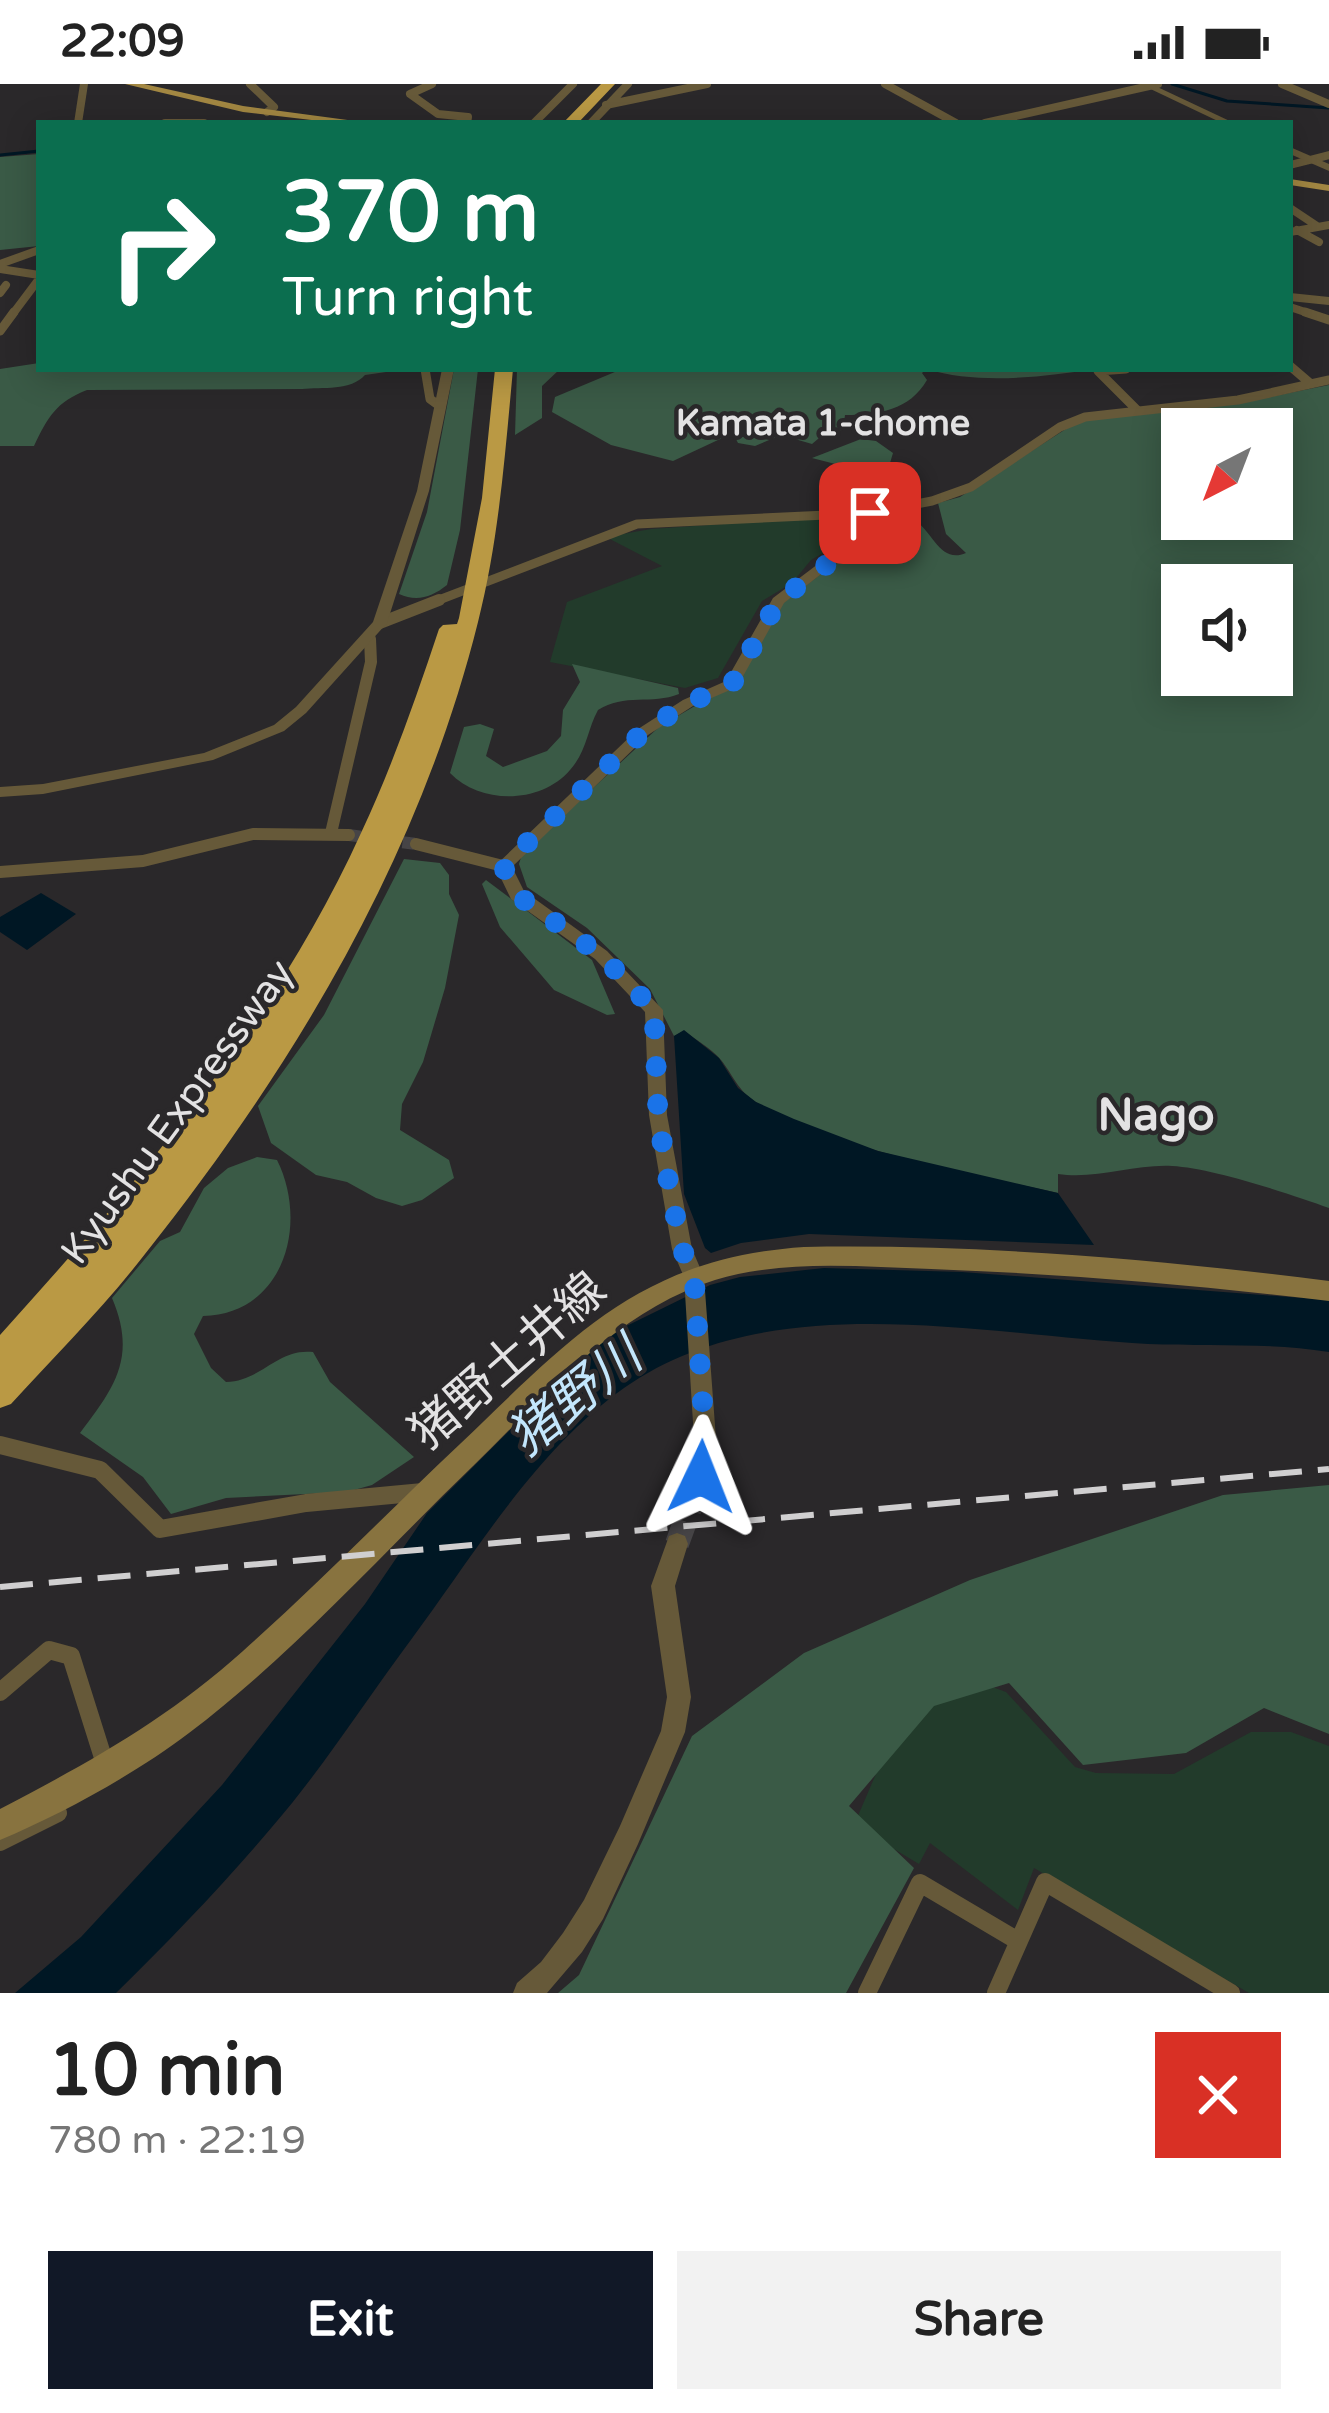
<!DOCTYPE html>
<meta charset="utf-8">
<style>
body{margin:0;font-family:"Varela Round","Noto Sans JP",sans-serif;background:#f2f2f2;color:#222;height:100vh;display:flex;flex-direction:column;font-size:45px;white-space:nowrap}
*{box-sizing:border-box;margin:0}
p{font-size:39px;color:#767676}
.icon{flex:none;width:66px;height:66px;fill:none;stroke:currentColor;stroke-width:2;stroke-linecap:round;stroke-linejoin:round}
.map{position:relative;height:1909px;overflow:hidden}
.drawer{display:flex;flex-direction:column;background:#fff;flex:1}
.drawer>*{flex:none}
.top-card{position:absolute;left:36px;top:36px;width:1257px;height:252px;border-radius:0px;box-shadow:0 6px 30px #0003;background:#0b6e4f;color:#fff;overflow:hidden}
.needle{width:78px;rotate:222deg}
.fabs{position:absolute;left:1161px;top:324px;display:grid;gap:24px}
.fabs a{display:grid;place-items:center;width:132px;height:132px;border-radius:0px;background:#fff;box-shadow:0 6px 30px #0003;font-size:60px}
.pin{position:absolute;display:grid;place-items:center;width:102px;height:102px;color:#fff;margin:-51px;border-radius:24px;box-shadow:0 6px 18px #0006}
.me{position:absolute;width:132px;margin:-66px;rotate:2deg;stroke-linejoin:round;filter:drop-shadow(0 0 9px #0008)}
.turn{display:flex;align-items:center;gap:42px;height:252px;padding:0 48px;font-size:54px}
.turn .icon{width:156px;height:156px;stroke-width:2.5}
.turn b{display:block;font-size:84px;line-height:102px}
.round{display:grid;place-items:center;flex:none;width:126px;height:126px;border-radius:0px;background:#f2f2f2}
.overview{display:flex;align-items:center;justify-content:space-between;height:204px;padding:0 48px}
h1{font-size:72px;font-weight:700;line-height:90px}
.action{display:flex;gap:24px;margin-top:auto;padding:24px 48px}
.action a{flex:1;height:138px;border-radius:0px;background:#111827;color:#fff;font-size:48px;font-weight:700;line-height:138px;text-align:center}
.action a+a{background:#f2f2f2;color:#222}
.status{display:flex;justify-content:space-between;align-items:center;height:84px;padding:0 60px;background:#fff;direction:ltr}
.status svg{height:33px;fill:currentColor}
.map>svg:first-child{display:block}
.green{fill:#223b2b}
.forest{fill:#3a5a46;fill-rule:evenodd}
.water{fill:#001724}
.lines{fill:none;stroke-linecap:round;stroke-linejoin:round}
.stream{stroke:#001724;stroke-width:3}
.minor-tunnel{stroke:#464446;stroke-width:12;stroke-dasharray:12 6;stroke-linecap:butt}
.tertiary-tunnel{stroke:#464446;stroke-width:24;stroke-dasharray:24 12;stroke-linecap:butt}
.minor-far3{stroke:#665939;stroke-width:8}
.minor-far2{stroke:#665939;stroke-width:9}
.minor-far1{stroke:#665939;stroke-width:12}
.minor{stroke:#665939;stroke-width:18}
.tertiary{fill:#665939;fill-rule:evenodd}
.secondary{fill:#88733f;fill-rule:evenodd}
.primary{fill:#a28742;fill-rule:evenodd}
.motorway{fill:#ba9944;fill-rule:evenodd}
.rail{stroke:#d0cfd0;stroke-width:6;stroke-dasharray:33 16;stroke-linecap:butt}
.route{stroke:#1a73e8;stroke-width:21;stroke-dasharray:0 37.8}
.labels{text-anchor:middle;stroke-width:9;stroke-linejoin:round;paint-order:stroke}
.far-neighbourhood-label{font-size:36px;font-weight:bold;fill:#e3e2e3;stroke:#2a282a}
.street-label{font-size:39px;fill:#e3e2e3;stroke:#2a282a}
.quarter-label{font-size:45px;font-weight:bold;fill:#e3e2e3;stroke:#2a282a}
.near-street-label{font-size:48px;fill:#e3e2e3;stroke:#2a282a}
.near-water-label{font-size:51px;font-style:italic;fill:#c3e6fc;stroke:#2a282a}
</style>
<div class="status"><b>22:09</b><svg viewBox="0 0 49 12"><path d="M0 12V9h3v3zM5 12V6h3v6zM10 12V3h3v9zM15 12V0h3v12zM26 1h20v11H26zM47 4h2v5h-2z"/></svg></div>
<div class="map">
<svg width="1329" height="1909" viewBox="0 0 1329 1909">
<rect width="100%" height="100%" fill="#2a282a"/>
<!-- green -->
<path class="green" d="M814 434 851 453 811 476 792 499 762 517 718 594 685 604 550 578 567 518 662 482 606 453 651 445Z
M979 1598 1006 1608 1075 1683 1096 1689 1174 1690 1251 1648H1291L1329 1662V1909H1249L1034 1784 1018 1826 930 1759 919 1780 854 1741 900 1634Z"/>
<!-- forest -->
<path class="forest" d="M39 70V162L0 166V73Z
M39 279V285H407L365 291C351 307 322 303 302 305L87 306C56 318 48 333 34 362H0V285Z
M454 285H478L460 446 447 501C432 513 417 518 399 510L427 428Z
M517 285H560L542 302V334L515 351Z
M622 285H1096C1041 293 980 301 926 285L922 289 927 296C910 326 878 331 845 331L843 346 825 349 812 360 781 351 755 362 738 359 733 349 673 377 611 361 552 328 555 313Z
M1329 301V1124C1290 1110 1212 1084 1172 1082 1134 1080 1095 1096 1058 1090V1109C971 1090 830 1064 756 1018 738 1007 733 991 721 976 711 964 696 956 684 947L674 952 650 905 587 844 527 803 519 780 522 770 659 643 741 595 774 526 885 441 916 437C933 449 941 480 966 469L946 450 938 419 960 413 1069 343 1087 336 1228 321ZM1182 345H1272V435H1182ZM1182 501H1272V591H1182Z
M861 355 876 357 893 369 890 379 843 382 812 374Z
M572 580 678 604 679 610C652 621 624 609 598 626 587 646 587 667 570 686 541 720 481 721 450 689L464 643 480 640 494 645 486 672 503 683 547 667 561 652 563 626 580 598Z
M404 775 440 779 449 791V810L459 831 445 904 423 978 402 1020 400 1046 449 1076 454 1094 422 1116 402 1122 376 1114 347 1098 316 1091 271 1059 258 1022 324 931Z
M486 796 592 876 615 930 607 931 554 906 500 843 482 800Z
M257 1073 277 1076C309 1140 284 1230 203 1232L194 1250 211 1284 226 1298C262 1297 277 1264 313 1268L330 1298 414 1373 372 1401 347 1408 226 1414 171 1430 143 1393 80 1349C115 1303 137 1273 112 1214L160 1157 180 1148 204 1104 228 1084Z
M1329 1401V1650L1264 1624 1186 1669 1083 1681 1009 1599 934 1622 849 1722 914 1784 846 1909H558L579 1891 692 1652 804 1569 970 1496 1223 1411Z"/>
<!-- water -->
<path class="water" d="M41 809 76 830 27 866 0 848V833Z
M684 946 719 974 738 1004 756 1018 794 1035 878 1067 1058 1109 1094 1161 809 1150 741 1159 711 1169 705 1164 684 1110 674 952Z
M824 1184 962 1188 1329 1216V1268C1268 1258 1209 1263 1148 1260 980 1251 771 1201 624 1304 536 1366 476 1468 413 1553 366 1616 323 1684 272 1743 223 1801 170 1856 116 1909H15L81 1853 222 1701 365 1520 427 1429 602 1254 710 1201 740 1193Z"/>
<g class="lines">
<!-- stream -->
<path class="stream" d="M1172 0 1227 17 1329 24
M0 71 39 67"/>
<!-- minor-tunnel -->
<path class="minor-tunnel" d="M349 751 416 760"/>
<!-- tertiary-tunnel -->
<path class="tertiary-tunnel" d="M677 1460 694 1413"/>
<!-- minor-far3 -->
<path class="minor-far3" d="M250 0 274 23 267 28
M432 0 410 10 438 30 468 33 467 39
M885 0 956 39
M1282 0 1329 20
M606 21 707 0
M78 39 84 0
M165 39H204
M534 39 573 0
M591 39 628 0
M985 39 1158 0
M1290 81 1329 71
M1290 124 1317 142
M1297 146 1319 158
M1290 148 1329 141
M0 180 39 166
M0 185 39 191
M0 209 6 201
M1290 213 1329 217
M1290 223 1314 231
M12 231 39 195"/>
<!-- minor-far2 -->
<path class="minor-far2" d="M1305 228 1329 236
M0 247 14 228
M1290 282 1311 300
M425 285 430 315 441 323
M1126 285 1098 287 1138 327
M431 519 637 440 870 429 932 417 971 403 1060 343 1085 333 1238 316 1329 296"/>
<!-- minor-far1 -->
<path class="minor-far1" d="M380 539 439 516
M331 749 371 578 370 555
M416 760 503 782
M0 788 143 777 253 750 349 751"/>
<!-- minor -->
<path class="minor" d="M0 1361 100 1386 160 1445 306 1419 423 1408
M0 1608 49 1566 71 1572 106 1683
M0 1758 58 1729
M867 1909 920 1799 1018 1857
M996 1909 1045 1798 1231 1909"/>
<!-- tertiary -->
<path class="tertiary" d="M1140 0H1151L1234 39H1222Z
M1290 63 1329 80V87L1290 70Z
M442 285H454L429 407 387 539 306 629 284 647 213 676 43 710 0 713V703L43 700 204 669 274 641 296 623 373 538 417 407Z
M870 425 876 429 878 446 784 519 737 603 693 622 648 651 512 783 524 807 607 867 663 926 667 1031 692 1165 704 1193 716 1355 705 1413 702 1420 694 1424 686 1420 683 1413 694 1355 684 1193 672 1165 649 1031 645 928 595 875 511 815 495 782 638 645 683 616 726 597 773 514 859 449 866 442 864 429Z
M677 1449 685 1452 688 1460 675 1502 691 1613 685 1648 638 1760 603 1835 582 1868 547 1909H513L517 1899 541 1878 563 1849 584 1816 620 1742 661 1647 667 1613 651 1502 669 1452Z"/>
<!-- secondary -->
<path class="secondary" d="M804 1163C979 1160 1156 1175 1329 1197V1217C1197 1201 1065 1190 931 1185 860 1183 785 1175 715 1196 616 1227 545 1312 473 1382 382 1470 290 1573 189 1649 135 1690 62 1730 0 1756V1725C90 1678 166 1636 243 1567 317 1501 387 1429 460 1360 571 1254 640 1174 804 1163Z"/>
<!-- primary -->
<path class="primary" d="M125 0H144L243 22 370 39H337L243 28Z
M1290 95 1329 101V107L1290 101Z"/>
<!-- motorway -->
<path class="motorway" d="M601 0H615L578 39H563Z
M495 285H513C505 370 499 455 478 538 419 774 295 981 145 1170 104 1223 56 1271 11 1320L0 1324V1251C138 1098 275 938 361 749 392 683 416 614 439 545L443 541 457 540 459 534 482 414Z"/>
<!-- rail -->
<path class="rail" d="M0 1503 1329 1385"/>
</g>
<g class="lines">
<!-- route -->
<path class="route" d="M701 1393 705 1355 694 1192 682 1165 667 1090 658 1031 654 926 601 871 517 811 503 782 643 648 688 619 732 600 778 517 865 452 873 443 870 429"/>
</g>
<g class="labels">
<!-- far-neighbourhood labels -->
<g class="far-neighbourhood-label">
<text x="823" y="351">Kamata 1-chome</text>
</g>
<!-- street labels -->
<g class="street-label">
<text transform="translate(176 1027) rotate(-54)" y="14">Kyushu Expressway</text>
</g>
<!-- quarter labels -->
<g class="quarter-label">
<text x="1156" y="1046">Nago</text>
</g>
<!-- near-street labels -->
<g class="near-street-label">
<text transform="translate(507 1276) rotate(-41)" y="17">猪野土井線</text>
</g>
<!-- near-water labels -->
<g class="near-water-label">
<text transform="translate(574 1312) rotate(-39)" y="18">猪野川</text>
</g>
</g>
</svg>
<div class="fabs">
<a><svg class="needle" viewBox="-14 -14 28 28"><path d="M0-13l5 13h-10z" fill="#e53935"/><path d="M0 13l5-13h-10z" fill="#767676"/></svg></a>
<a><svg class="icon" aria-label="sound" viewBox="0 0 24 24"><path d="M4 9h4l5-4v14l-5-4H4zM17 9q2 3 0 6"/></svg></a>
</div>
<div class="pin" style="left:870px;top:429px;background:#d93025"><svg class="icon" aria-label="arrive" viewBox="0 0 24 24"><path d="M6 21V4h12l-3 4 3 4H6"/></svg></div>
<svg class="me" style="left:701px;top:1393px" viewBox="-20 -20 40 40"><path d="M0-17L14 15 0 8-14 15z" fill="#1a73e8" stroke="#fff" stroke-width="4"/></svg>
<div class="top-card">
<div class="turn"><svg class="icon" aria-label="right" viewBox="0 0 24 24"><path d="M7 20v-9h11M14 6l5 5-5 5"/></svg><div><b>370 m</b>Turn right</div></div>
</div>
</div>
<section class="drawer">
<div class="overview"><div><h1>10 min</h1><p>780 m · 22:19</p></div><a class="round" style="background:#d93025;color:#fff"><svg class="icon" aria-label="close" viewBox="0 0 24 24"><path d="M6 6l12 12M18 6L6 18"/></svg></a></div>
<div class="action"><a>Exit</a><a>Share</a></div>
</section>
